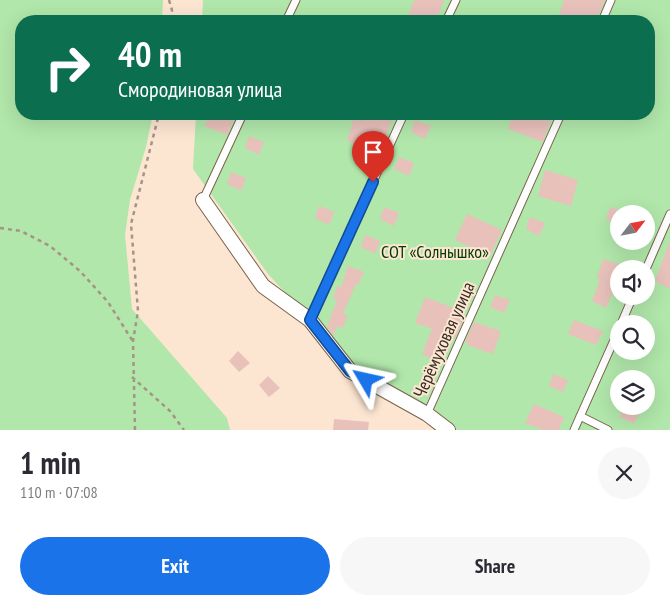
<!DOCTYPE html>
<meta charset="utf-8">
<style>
body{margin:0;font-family:"PT Sans Narrow",sans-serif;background:#f7f7f7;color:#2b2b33;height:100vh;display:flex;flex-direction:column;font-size:19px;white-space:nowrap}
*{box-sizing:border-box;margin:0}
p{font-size:16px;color:#7c7c81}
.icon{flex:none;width:28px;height:28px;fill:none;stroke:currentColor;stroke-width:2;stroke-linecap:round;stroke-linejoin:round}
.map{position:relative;height:430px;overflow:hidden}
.details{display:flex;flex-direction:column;background:#fff;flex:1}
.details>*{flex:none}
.banner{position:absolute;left:15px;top:15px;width:640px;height:105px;border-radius:20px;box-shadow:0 5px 20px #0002;background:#0b6e4f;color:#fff;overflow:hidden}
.needle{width:32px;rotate:58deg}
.fabs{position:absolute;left:610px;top:205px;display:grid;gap:10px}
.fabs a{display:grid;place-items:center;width:45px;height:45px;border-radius:50%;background:#fff;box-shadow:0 5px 20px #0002;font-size:25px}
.pin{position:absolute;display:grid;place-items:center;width:42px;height:42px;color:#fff;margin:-51px -21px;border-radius:50% 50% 50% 0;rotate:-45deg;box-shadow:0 0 5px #0007}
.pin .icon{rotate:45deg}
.me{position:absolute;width:55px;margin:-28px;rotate:306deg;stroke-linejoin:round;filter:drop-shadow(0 0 4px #0008)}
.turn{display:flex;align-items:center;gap:18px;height:105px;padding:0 20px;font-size:22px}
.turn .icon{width:65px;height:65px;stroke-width:2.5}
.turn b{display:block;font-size:35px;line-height:42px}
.round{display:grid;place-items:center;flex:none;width:52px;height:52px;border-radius:26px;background:#f7f7f7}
.summary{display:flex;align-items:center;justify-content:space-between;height:85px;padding:0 20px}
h1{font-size:30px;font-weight:600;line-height:38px}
.cta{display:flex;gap:10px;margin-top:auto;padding:10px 20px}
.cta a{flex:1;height:58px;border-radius:30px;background:#1a73e8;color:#fff;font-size:20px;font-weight:600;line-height:58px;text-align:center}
.cta a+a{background:#f7f7f7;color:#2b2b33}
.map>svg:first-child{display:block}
.green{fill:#b1e7ab;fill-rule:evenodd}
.building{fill:#e8c1bb}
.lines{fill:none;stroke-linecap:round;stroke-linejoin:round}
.service-casing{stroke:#7a624b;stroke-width:9}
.minor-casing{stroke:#7a624b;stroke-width:16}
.path{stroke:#a59485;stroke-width:2.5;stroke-dasharray:4 4;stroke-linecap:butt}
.service{stroke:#fff;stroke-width:7}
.minor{stroke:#fff;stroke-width:14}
.route-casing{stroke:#114b97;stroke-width:12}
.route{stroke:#1a73e8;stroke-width:9}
.labels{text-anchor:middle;stroke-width:4;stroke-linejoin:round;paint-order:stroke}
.park-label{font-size:18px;fill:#003b00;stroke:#fce6d2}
.street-label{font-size:18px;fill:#352b21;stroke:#fce6d2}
</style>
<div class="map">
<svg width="670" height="430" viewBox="0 0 670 430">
<rect width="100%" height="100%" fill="#fce6d2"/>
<!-- green -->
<path class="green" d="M0 0H163L162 21H21V114H153L146 147 130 200 125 235 132 309 227 418 230 430H0Z
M203 0H670V430H451L352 365 268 274 193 169 196 114H649V21H202ZM619 214H646V241H619ZM619 269H646V296H619ZM619 324H646V351H619ZM619 379H646V406H619Z"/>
<!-- building -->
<path class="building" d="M414 0H444L436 21H406Z
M564 0H605L596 21H567L558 18Z
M211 114H236L227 135 204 126Z
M355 114H394L381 151 347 141Z
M513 114H553L543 142 508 129Z
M415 120 431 126 425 139 411 132Z
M249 136 264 142 259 155 245 148Z
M399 157 414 163 409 176 394 169Z
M545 170 578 180 571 206 538 196Z
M231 172 246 178 241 191 227 184Z
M319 206 334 212 329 225 315 218Z
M384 207 399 213 394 226 380 219Z
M610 207 619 210V225L606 219Z
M467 214 502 230 490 256 455 240Z
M530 217 545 223 539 236 526 229Z
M365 235 380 241 375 254 361 247Z
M669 243 670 244V289L655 281Z
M603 259 619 264V286L616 285 606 308 592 301 600 279 597 278Z
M348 266 364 272 358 285 356 284 343 314 348 316 342 329 337 326 333 336 327 327 337 300 333 298 337 286 341 287Z
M495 295 510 300 504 313 490 307Z
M425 297 462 311 460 317 464 318 455 338 448 335 436 361 422 354 432 329 415 323Z
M574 320 603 331 596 345 568 334Z
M474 322 501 331 493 354 467 345 468 343 465 342Z
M238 351 250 363 239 372 229 361Z
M553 374 568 380 563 392 549 386Z
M268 376 280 388 269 397 259 385Z
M534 404 564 417 559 430H543L525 423Z
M624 406 640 411 634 424 620 417Z
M334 419 369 422 368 430H333Z"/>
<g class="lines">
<!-- service casing -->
<g class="service-casing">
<path id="service" d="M286 21 296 0
M446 21 456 0
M602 21 611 0
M203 200 243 114
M646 269 670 214
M310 320 404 114
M621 324 633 296
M427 414 561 114
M580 416 608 430
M574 430 619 329"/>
</g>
<!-- minor casing -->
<g class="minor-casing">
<path id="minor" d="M203 200 263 286 310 320 350 371 427 414 448 430"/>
</g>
<!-- path -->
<path class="path" d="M169 0 172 10 171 21
M0 228 21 231 50 246 80 271 108 302 132 340
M132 377 170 411 184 430
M135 430 133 341 138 311 131 224 159 114"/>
<!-- service -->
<use href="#service" class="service"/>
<!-- minor -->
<use href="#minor" class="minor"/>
</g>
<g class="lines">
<!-- route casing -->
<g class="route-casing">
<path id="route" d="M366 380 350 371 310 320 373 182"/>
</g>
<!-- route -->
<use href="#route" class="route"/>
</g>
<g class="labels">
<!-- park labels -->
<g class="park-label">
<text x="435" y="258">СОТ «Солнышко»</text>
</g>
<!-- street labels -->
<g class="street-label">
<text transform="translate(444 340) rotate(-66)" y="6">Черёмуховая улица</text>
</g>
</g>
</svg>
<div class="fabs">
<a><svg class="needle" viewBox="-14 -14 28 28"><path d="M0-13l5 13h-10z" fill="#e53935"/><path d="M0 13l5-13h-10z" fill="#7c7c81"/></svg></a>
<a><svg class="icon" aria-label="sound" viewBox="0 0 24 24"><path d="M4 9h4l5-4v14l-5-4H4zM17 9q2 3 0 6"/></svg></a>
<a><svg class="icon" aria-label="search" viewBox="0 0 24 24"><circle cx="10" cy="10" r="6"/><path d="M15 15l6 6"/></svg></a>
<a><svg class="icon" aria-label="layers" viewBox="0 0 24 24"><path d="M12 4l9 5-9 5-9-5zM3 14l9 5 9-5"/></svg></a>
</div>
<div class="pin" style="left:373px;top:182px;background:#d93025"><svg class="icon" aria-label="arrive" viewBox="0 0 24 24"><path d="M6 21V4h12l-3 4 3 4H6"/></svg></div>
<svg class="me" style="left:366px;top:380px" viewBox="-20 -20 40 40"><path d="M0-17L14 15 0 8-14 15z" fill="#1a73e8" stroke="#fff" stroke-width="4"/></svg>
<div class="banner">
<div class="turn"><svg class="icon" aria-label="right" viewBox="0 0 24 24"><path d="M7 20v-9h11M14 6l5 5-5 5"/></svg><div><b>40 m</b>Смородиновая улица</div></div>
</div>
</div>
<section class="details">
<div class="summary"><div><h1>1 min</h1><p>110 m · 07:08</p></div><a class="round"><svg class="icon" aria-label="close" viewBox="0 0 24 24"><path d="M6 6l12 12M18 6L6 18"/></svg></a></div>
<div class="cta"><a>Exit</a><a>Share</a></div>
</section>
